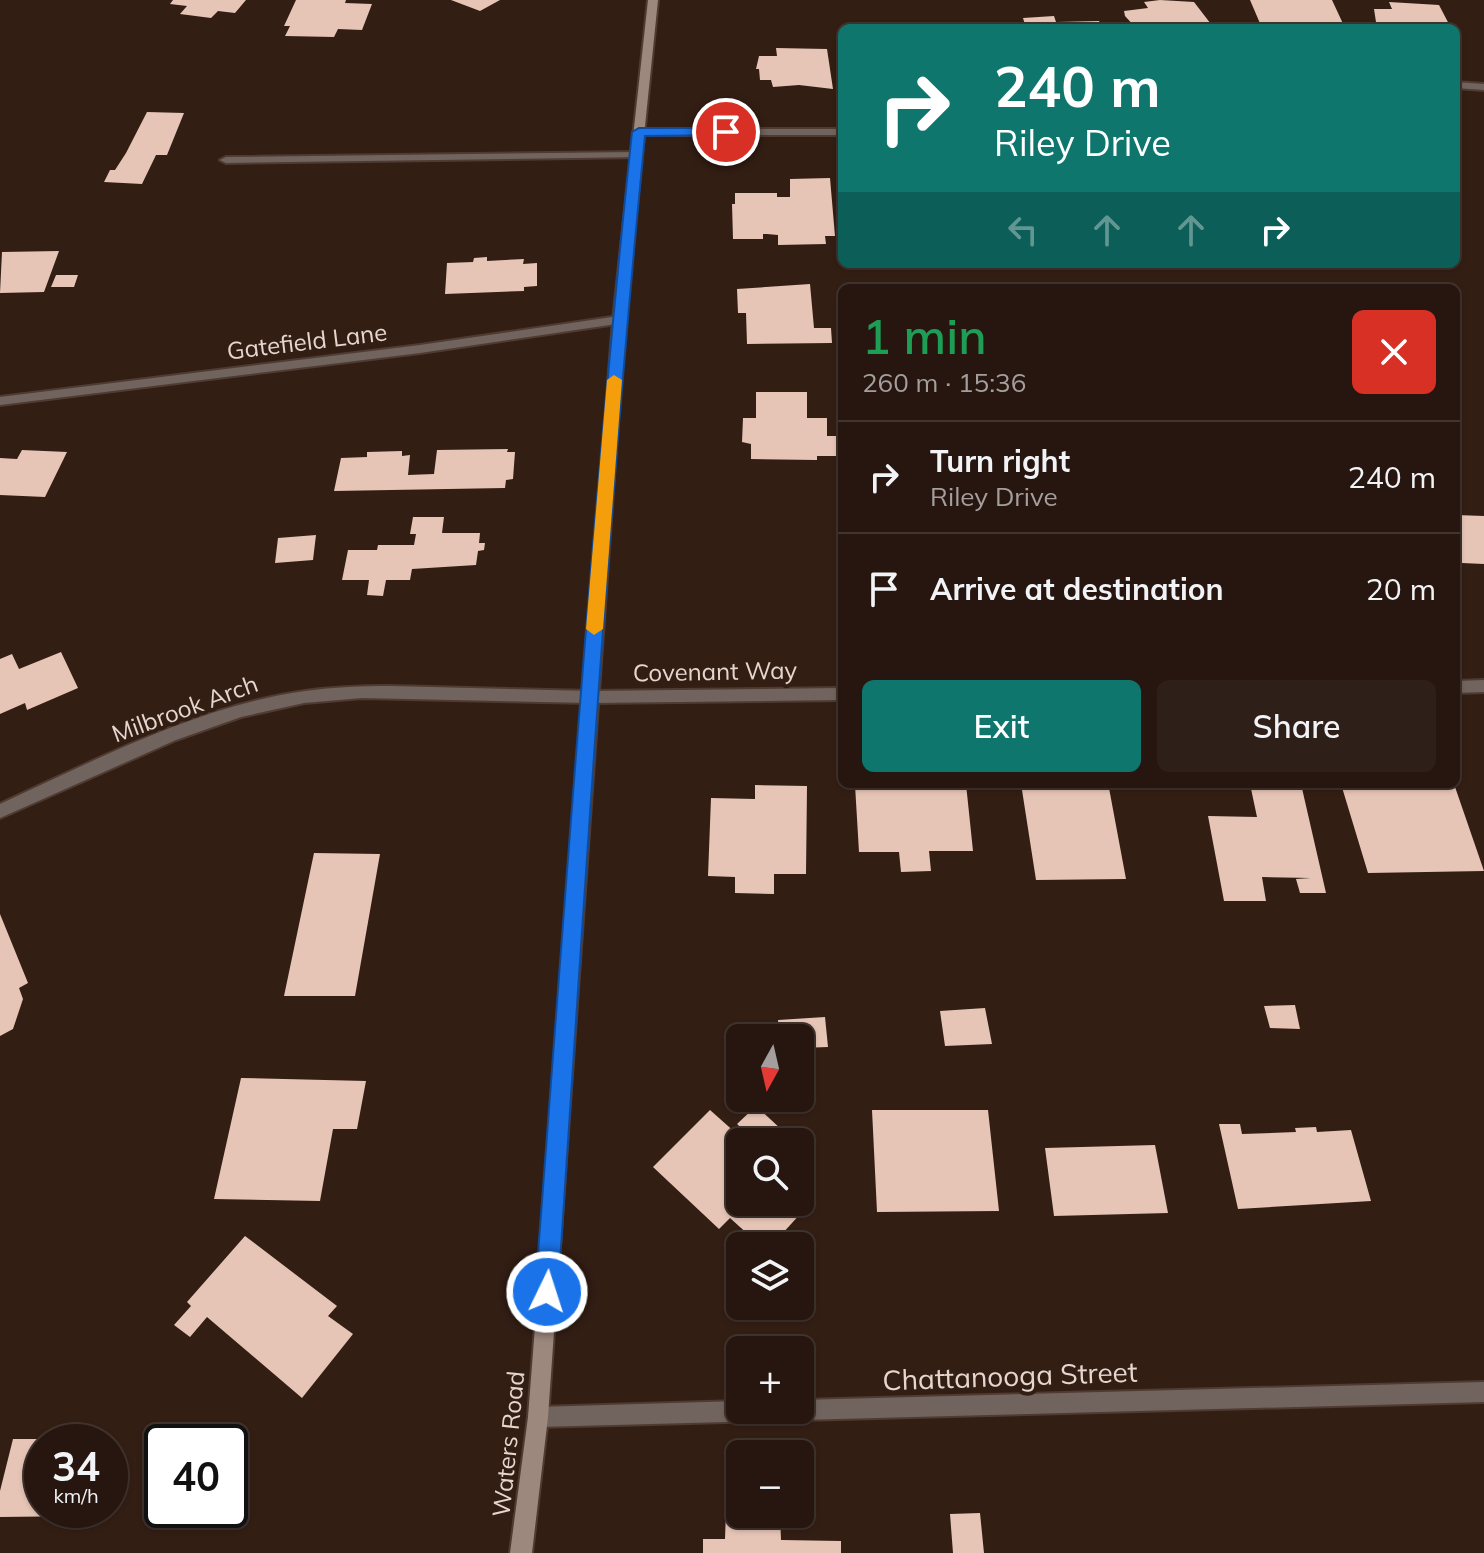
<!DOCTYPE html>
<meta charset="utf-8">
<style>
body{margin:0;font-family:Mulish,sans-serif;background:#2e1f18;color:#f1f3f6;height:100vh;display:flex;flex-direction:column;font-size:30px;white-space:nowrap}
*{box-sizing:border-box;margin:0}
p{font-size:26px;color:#a49f9e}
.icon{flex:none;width:44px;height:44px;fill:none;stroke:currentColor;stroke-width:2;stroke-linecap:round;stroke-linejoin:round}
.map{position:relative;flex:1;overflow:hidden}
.drawer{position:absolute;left:838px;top:284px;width:622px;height:504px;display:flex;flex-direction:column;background:#26160f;border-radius:12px;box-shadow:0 2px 6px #0004,0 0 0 2px #42352f}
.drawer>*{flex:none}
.banner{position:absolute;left:838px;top:24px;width:622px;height:244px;border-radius:12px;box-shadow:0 2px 6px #0004,0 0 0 2px #42352f;background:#0f766e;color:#fff;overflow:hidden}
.needle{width:52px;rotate:188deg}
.controls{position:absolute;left:726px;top:1024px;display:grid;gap:16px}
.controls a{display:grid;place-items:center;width:88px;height:88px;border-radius:12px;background:#26160f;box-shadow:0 2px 6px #0004,0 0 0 2px #42352f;font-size:40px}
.speed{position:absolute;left:24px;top:1424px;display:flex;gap:16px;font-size:40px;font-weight:700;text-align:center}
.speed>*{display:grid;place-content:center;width:104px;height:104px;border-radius:50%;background:#26160f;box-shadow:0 2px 6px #0004,0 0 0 2px #42352f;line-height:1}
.speed small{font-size:20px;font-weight:400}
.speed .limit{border:4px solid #111;border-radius:12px;background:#fff;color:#111}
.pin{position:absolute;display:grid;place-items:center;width:68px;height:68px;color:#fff;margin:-34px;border:4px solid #fff;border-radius:50%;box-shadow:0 2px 8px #0007}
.me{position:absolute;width:88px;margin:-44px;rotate:4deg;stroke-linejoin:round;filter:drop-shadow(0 0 6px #0008)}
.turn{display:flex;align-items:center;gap:28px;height:168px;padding:0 24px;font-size:36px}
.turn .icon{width:104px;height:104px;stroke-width:2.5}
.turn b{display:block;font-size:56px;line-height:68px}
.lanes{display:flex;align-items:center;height:76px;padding:0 24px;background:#0003;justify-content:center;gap:40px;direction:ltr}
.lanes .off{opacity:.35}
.round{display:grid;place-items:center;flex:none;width:84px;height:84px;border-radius:12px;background:#2e1f18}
.summary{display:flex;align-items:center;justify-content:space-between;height:136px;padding:0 24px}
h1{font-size:48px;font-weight:600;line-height:60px;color:#1e9e55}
.action{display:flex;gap:16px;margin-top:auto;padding:16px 24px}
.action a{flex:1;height:92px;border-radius:12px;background:#0f766e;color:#fff;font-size:32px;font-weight:600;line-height:92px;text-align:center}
.action a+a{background:#2e1f18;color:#f1f3f6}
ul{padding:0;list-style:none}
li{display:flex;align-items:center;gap:24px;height:112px;padding:0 24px;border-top:2px solid #42352f}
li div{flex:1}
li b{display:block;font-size:30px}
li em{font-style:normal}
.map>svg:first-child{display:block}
.building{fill:#e6c5b6}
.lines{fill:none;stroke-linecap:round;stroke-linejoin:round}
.lane-casing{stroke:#4f3b32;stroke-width:4}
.street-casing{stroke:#4f3b32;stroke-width:4}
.secondary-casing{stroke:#4f3b32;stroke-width:4}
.lane{fill:#71645e;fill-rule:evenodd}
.street{fill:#71645e;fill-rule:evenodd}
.secondary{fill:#9d887e;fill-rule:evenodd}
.route{fill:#1a73e8;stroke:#114b97;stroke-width:2}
.slow{fill:#f59e0b}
.labels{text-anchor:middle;stroke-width:8;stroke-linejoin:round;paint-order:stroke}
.street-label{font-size:24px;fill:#e5d6cf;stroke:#331e14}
.near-street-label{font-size:28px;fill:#e5d6cf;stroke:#331e14}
</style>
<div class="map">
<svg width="1484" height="1553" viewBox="0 0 1484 1553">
<rect width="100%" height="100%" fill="#331e14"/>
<!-- building -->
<path class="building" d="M173 0H246L235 13 218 11 211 18 180 14 187 6 170 4Z
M296 0H346L345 3 372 4 362 30 338 29 334 37 285 36 290 26H284Z
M451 0H500L480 11Z
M1160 0 1194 2 1214 28H1136L1125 16 1124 11 1148 8 1144 2Z
M1250 0H1332L1345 28H1262Z
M1389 2 1439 5 1451 28H1382L1376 22 1374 9H1392Z
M1054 16 1056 22 1099 21 1102 28H1026L1023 18Z
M776 48 827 49 833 89 799 85 773 87 771 80H760L759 69H756L759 56H777Z
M147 112 184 113 167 155H156L142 184 104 182 110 170H115L126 153Z
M830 178 835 236H825L826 244 778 245V235L767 234H763V239H733L732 204H735V193H777V197H790V179Z
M59 251 44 292 0 293 2 252Z
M487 257V261L524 259 523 264 537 263V286L524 287V291L445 294 447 263 473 262 474 258Z
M56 275H78L74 287H51Z
M810 284 814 328H831L832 343 747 344 746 313H738L737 289Z
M756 392H807V418H827V436H836V456H817V460L751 459V444L742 442 743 418H756Z
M508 449 507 452H515L513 479 506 480 505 488 334 491 341 458 367 457V452L402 451V456L410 455 408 475 434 474 437 450Z
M22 450 67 452 45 497 0 495V458L17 459Z
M1456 515 1484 516V564L1462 563 1456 544Z
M413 517H444L442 533H480L479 543H485L484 550 478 551 476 565 412 569 410 580H386L383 596 367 595 369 580H342L348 550H377L378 545H414L416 534H410Z
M316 535 313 560 275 563 278 538Z
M61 652 78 688 27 710 25 703 0 714V659L12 654 19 669Z
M966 784 973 851H929L931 871 901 872 899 852H859L855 785Z
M1250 784H1301L1326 893H1300L1296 879 1311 878 1262 877 1266 901H1224L1208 816 1257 817Z
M1341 784H1454L1484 871 1368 873Z
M755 785 807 786 806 874H774V894L735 893V877L708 876 711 798 755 799Z
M1109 788 1126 879 1036 880 1022 790Z
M314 853 380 854 355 996H284Z
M0 914 28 983 19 988 23 999 13 1029 0 1036Z
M1295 1005 1300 1029 1270 1028 1264 1006Z
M985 1008 992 1044 945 1046 940 1011Z
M825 1017 828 1047 800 1048V1038H779L778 1020Z
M241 1078 366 1081 357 1129H333L320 1201 214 1199Z
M756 1106 782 1130 770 1142H756L737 1124Z
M710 1110 746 1142H740V1202H800V1190L813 1200 771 1246H761L730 1218 719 1229 653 1167Z
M872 1110H988L999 1211 877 1212Z
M1219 1124H1240L1242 1134 1296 1132 1295 1128 1316 1127 1317 1132 1351 1130 1371 1201 1238 1209Z
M1155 1145 1168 1213 1054 1216 1045 1148Z
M245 1236 337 1306 328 1316 353 1334 302 1398 207 1317 190 1337 174 1325 191 1306 187 1302Z
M13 1439H102V1442H42V1510H86L84 1516 0 1517V1491Z
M726 1511 780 1514 781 1540 841 1541V1553H703V1539H725Z
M980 1513 984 1553H953L950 1514Z"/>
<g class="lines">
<!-- lane casing -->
<g class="lane-casing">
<path id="lane" d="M636 152 640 153V157L226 163 220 160 226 157Z"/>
</g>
<!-- street casing -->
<g class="street-casing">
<path id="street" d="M1456 82 1484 84V90L1456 88Z
M842 129V135H639L633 132 639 129Z
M619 316 623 317V323L420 353 0 405V397L420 345Z
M1484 680V692L1456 693V681Z
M391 686 591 691 842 688V700L591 703 362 698 304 703 241 717 176 740 0 818V804C98 759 198 706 305 691 334 687 363 686 391 686Z
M1484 1382V1402L538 1427 531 1424 528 1417 531 1410 538 1407 740 1401V1410H800V1400Z"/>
</g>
<!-- secondary casing -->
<g class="secondary-casing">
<path id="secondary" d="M648 0H658L625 320 548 1417 532 1553H510L528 1417 613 320Z"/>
</g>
<!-- lane -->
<use href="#lane" class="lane"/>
<!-- street -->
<use href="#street" class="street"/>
<!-- secondary -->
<use href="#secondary" class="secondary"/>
</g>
<!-- route -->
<path class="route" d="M726 128 730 129V135L645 136C607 520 584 906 558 1292L555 1300 547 1303 539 1300 535 1292C565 905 591 518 632 132L639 128Z"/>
<!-- slow -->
<path class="slow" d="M614 375 622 380 603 629 594 635 586 629 607 380Z"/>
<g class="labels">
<!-- street labels -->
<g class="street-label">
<text transform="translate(307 342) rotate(-7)" y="8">Gatefield Lane</text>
<text transform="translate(715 672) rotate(-1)" y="8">Covenant Way</text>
<text transform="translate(185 709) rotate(-20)" y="8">Milbrook Arch</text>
<text transform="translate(509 1444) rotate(-84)" y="8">Waters Road</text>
</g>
<!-- near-street labels -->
<g class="near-street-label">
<text transform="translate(1010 1376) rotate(-2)" y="10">Chattanooga Street</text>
</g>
</g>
</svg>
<div class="controls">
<a><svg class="needle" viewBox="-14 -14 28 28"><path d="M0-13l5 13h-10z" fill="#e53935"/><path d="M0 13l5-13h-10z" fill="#a49f9e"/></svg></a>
<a><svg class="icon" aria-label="search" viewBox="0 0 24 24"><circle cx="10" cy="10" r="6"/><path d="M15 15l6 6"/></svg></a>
<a><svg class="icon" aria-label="layers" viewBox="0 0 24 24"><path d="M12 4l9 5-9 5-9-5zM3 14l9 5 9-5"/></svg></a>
<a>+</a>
<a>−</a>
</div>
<div class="speed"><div>34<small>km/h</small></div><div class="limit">40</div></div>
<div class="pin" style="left:726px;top:132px;background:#d93025"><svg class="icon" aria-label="arrive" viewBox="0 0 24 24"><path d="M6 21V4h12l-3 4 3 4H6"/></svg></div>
<svg class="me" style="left:547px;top:1292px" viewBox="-20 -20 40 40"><circle r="17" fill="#1a73e8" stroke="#fff" stroke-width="3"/><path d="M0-11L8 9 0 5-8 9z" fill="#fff"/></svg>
<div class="banner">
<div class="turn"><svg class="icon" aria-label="right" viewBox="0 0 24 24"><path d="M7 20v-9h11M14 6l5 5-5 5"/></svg><div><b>240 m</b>Riley Drive</div></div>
<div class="lanes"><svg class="icon off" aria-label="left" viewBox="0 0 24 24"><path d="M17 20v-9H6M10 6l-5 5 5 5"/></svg><svg class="icon off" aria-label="ahead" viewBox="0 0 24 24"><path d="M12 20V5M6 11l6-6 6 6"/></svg><svg class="icon off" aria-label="ahead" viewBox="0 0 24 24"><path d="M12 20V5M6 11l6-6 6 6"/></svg><svg class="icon" aria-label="right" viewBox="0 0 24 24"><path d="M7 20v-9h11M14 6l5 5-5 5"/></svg></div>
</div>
<section class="drawer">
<div class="summary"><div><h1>1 min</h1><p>260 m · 15:36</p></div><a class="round" style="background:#d93025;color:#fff"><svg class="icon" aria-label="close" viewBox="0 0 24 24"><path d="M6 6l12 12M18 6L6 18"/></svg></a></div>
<ul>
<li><svg class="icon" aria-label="right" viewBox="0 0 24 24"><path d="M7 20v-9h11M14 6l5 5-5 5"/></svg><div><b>Turn right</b><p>Riley Drive</p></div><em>240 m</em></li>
<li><svg class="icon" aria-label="arrive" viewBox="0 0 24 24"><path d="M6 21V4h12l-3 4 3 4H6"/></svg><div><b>Arrive at destination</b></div><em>20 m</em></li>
</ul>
<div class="action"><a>Exit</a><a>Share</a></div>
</section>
</div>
